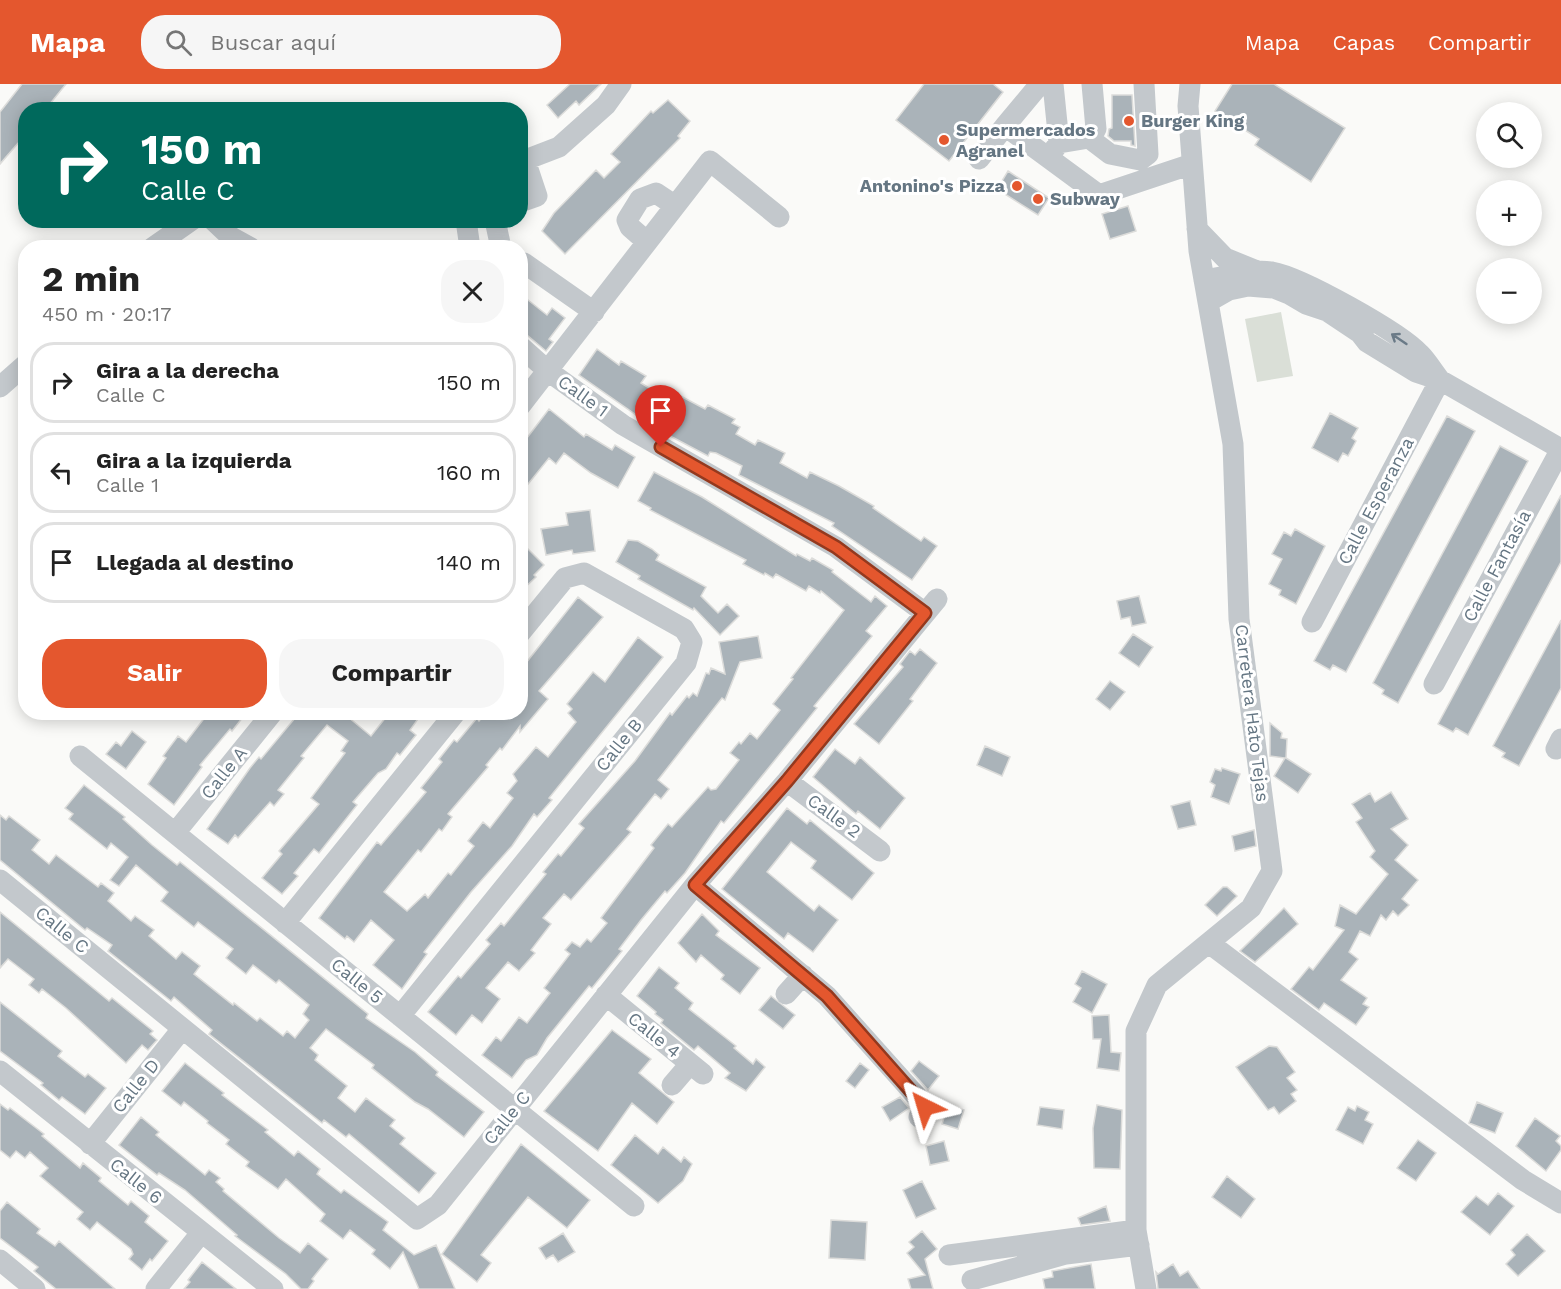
<!DOCTYPE html>
<html lang="es">
<meta charset="utf-8">
<style>
body{margin:0;font-family:"Work Sans",sans-serif;background:#f6f6f6;color:#222;height:100vh;display:flex;flex-direction:column;font-size:22px;white-space:nowrap}
*{box-sizing:border-box;margin:0}
p{font-size:20px;color:#767676}
.icon{flex:none;width:33px;height:33px;fill:none;stroke:currentColor;stroke-width:2;stroke-linecap:round;stroke-linejoin:round}
.map{position:relative;flex:1;overflow:hidden}
.side{position:absolute;left:18px;top:156px;width:510px;height:480px;display:flex;flex-direction:column;background:#fff;border-radius:24px;box-shadow:0 3px 15px #0003}
.side>*{flex:none}
.banner{position:absolute;left:18px;top:18px;width:510px;height:126px;border-radius:24px;box-shadow:0 3px 15px #0003;background:#00695c;color:#fff;overflow:hidden}
.controls{position:absolute;left:1476px;top:18px;display:grid;gap:12px}
.controls a{display:grid;place-items:center;width:66px;height:66px;border-radius:50%;background:#fff;box-shadow:0 3px 15px #0003;font-size:30px}
.pin{position:absolute;display:grid;place-items:center;width:51px;height:51px;color:#fff;margin:-62px -26px;border-radius:50% 50% 50% 0;rotate:-45deg;box-shadow:0 0 6px #0007}
.pin .icon{rotate:45deg}
.me{position:absolute;width:66px;margin:-33px;rotate:320deg;stroke-linejoin:round;filter:drop-shadow(0 0 4px #0008)}
.turn{display:flex;align-items:center;gap:21px;height:126px;padding:0 24px;font-size:27px}
.turn .icon{width:78px;height:78px;stroke-width:2.5}
.turn b{display:block;font-size:42px;line-height:51px}
.round{display:grid;place-items:center;flex:none;width:63px;height:63px;border-radius:24px;background:#f6f6f6}
.headline{display:flex;align-items:center;justify-content:space-between;height:102px;padding:0 24px}
h1{font-size:36px;font-weight:700;line-height:45px}
.button{display:flex;gap:12px;margin-top:auto;padding:12px 24px}
.button a{flex:1;height:69px;border-radius:24px;background:#e4572e;color:#fff;font-size:24px;font-weight:700;line-height:69px;text-align:center}
.button a+a{background:#f6f6f6;color:#222}
ul{padding:0;list-style:none}
li{display:flex;align-items:center;gap:18px;height:81px;margin:0 12px 9px;padding:0 12px;border:3px solid #e0e0e0;border-radius:24px}
li div{flex:1}
li b{display:block;font-size:22px}
li em{font-style:normal}
header{display:flex;align-items:center;gap:36px;box-sizing:border-box;height:84px;padding:0 30px;background:#e4572e;color:#fff}
header strong{font-size:28px}
nav{display:flex;gap:33px;margin-inline-start:auto;font-size:21px}
.search{width:420px;height:54px;background:#f6f6f6;display:flex;align-items:center;gap:15px;box-sizing:border-box;padding:0 21px;border-radius:24px;color:#767676;font-size:22px}
.map>svg:first-child{display:block}
.green{fill:#dadfd7}
.building{fill:#aab3b9;stroke:#dcdcda;stroke-width:1.5}
.lines{fill:none;stroke-linecap:round;stroke-linejoin:round}
.minor{stroke:#c3c8cc;stroke-width:21}
.oneway{stroke:#6a7a87}
.route-casing{stroke:#94391e;stroke-width:15}
.route{stroke:#e4572e;stroke-width:10}
.poi-dot{fill:#e4572e;stroke:#fff;stroke-width:2}
.labels{text-anchor:middle;stroke-width:6;stroke-linejoin:round;paint-order:stroke}
.poi-label{font-size:18px;font-weight:bold;fill:#657683;stroke:#fff;text-anchor:start}
.street-label{font-size:18px;fill:#657683;stroke:#fff}
</style>
<header>
<strong>Mapa</strong>
<div class="search"><svg class="icon" aria-label="search" viewBox="0 0 24 24"><circle cx="10" cy="10" r="6"/><path d="M15 15l6 6"/></svg>Buscar aquí</div>
<nav><a>Mapa</a><a>Capas</a><a>Compartir</a></nav>
</header>
<div class="map">
<svg width="1561" height="1205" viewBox="0 0 1561 1205">
<rect width="100%" height="100%" fill="#fafaf8"/>
<!-- green -->
<path class="green" d="M1281 228 1293 292 1257 298 1245 235Z"/>
<!-- building -->
<path class="building" d="M22 0H66L45 26H26V50L0 80V28Z
M570 0H601L579 21 576 17 558 34 547 21Z
M924 0H993L1003 8 949 77 896 36Z
M1232 0H1274L1345 44 1311 98 1255 61 1259 55 1215 27Z
M1112 11H1132L1135 62 1131 61V57H1114L1108 52 1109 45 1112 44Z
M668 16 690 37 678 52 680 54 565 170 542 147 554 129 596 86 604 94 620 78 611 70 651 27 653 29Z
M1008 87 1049 114 1038 131 997 105Z
M1128 122 1136 147 1110 155 1102 130Z
M528 216 547 231 552 224 565 234 549 255 553 258 546 267 528 252 520 250V225Z
M597 265 619 281 621 277 646 292 641 299 670 317 675 309 705 325 708 321 735 335 732 339 740 343 736 350 755 361 758 356 785 369 780 379 807 394 810 388 839 402 874 422 873 424 921 457 924 453 937 462 912 496 832 442 834 439 739 391 742 382 716 369 710 368 708 372 655 344 579 291Z
M549 325 584 353 586 350 612 366 615 361 635 373 618 404 591 389 564 369 556 380 549 374 520 410V363Z
M1330 329 1358 344 1352 354 1356 357 1348 372 1343 369 1338 378 1312 364Z
M1447 332 1475 347 1346 588 1333 581 1330 586 1314 577Z
M1500 362 1528 377 1398 619 1382 610 1384 606 1373 599Z
M654 388 702 413 796 472 797 470 810 477 812 474 833 486 832 488 871 518 875 512 887 522 866 547 872 552 814 622 817 624 724 739 721 737 685 789 667 809 665 807 641 836 619 865 622 867 592 904 589 902 547 954 537 971 526 976 512 994 482 971 496 953 501 957 519 933 527 939 550 909 544 904 570 870 565 866 572 858 580 863 587 855 591 858 607 839 601 834 654 764 651 761 668 740 672 743 708 703 711 706 716 705 739 676 730 669 739 658 741 660 750 649 757 655 780 626 773 620 793 595 791 594 844 526 821 507 820 509 809 502 806 507 776 490 773 494 765 489 764 491 743 480 746 476 650 426 651 424 638 417Z
M1561 411V478L1468 651 1456 644 1453 648 1438 640Z
M590 426 595 467 573 470 572 466 546 471 541 445 568 441 566 429Z
M1295 445 1325 462 1296 520 1279 511 1281 506 1269 500 1282 475 1272 470 1284 448 1291 452Z
M628 456 638 457 652 465 659 471 656 476 706 503 701 512 718 529 727 520 739 532 720 551 694 524 693 526 638 495 640 492 616 478Z
M520 457 544 481 534 491 536 493 520 508Z
M1139 512 1146 539 1132 542 1130 533 1121 535 1117 517Z
M578 513 603 533 539 607 548 615 520 648V642L502 666 500 664 486 681 488 683 448 730 452 733 442 747 439 745 421 768 418 766 384 808 407 827 425 810 428 814 448 789 451 791 474 762 468 757 483 738 490 744 513 714 507 709 517 697 513 690 526 675 536 663 548 673 576 638 568 629 572 625 567 620 593 588 605 598 638 553 663 573 549 714 552 716 537 733 534 730 512 762 471 808 424 868 427 870 402 905 373 881 394 856 371 836 354 858 347 852 345 855 319 834 377 758 381 761 426 708 421 704 442 678 439 675 454 656 457 658 477 634 479 637 486 628H520V595L526 588 522 584Z
M1561 536V604L1519 682 1502 673 1505 669 1493 662Z
M1133 550 1153 563 1139 583 1119 569Z
M758 552 762 574 740 578 725 616 722 614 658 696 669 705 661 715 655 710 627 745 631 748 571 816 564 810 543 834 551 840 531 866 535 869 519 887 508 878 486 904 500 915 482 939 472 931 456 951 428 928 458 892 461 894 466 888 490 860 486 856 501 839 504 842 546 790 543 788 558 770 561 772 584 744 579 740 635 677 670 629 672 631 687 612 689 614 693 609 697 612 706 589 709 590 711 584 725 590 719 558Z
M920 565 937 579 910 615 913 617 879 660 854 640 903 583 900 580 910 567 915 571Z
M1110 597 1125 608 1110 626 1096 615Z
M209 628H247L232 647 230 645 200 681 202 683 174 721 148 700 166 674 163 672 178 652 186 658Z
M300 628H342L371 652 390 628H423L410 646 416 651 400 671 397 669 386 685 378 689 353 718 357 721 319 769 314 765 294 789 298 792 282 810 262 794 282 770 279 767 319 720 311 714 345 669 341 667 348 657 327 641 301 672 304 674 278 706 284 710 274 722 270 718 238 754 235 751 228 760 207 745 250 684 259 673 261 675Z
M1270 639 1282 649 1281 654 1287 655 1286 674 1311 690 1298 709 1274 692 1285 674 1270 672Z
M132 647 146 658 126 685 106 670 116 658 121 662Z
M985 662 1010 673 1002 692 977 681Z
M835 665 855 680 860 673 905 714 880 745 858 727 856 730 813 693Z
M1222 684 1240 690 1229 720 1211 713 1215 701 1210 698 1215 685 1221 687Z
M84 701 125 733 123 735 152 761 177 781 180 778 368 930 366 934 415 968 438 988 436 991 484 1028 464 1053 428 1025 415 1018 372 984 374 981 326 945 310 964 318 971 315 976 347 1002 338 1014 355 1028 366 1014 379 1024 395 1036 390 1042 405 1054 400 1060 436 1089 419 1109 349 1050 346 1053 324 1036 322 1039 209 950 212 946 174 913 171 917 108 867 112 861 87 844 85 846 0 776V731L6 736 9 732 40 756 32 766 49 780 56 771 98 803 101 799 114 809 108 817 131 837 135 832 154 846 149 852 176 875 182 868 200 882 194 890 233 921 234 919 257 937 260 934 283 952 287 947 295 954 309 936 303 930 309 921 279 896 276 899 253 881 246 890 226 874 233 865 198 838 194 843 161 817 168 808 136 781 119 802 110 796 128 773 111 759 107 765 69 735 73 730 65 724Z
M1391 708 1408 735 1391 745 1408 761 1395 776 1418 796 1402 815 1409 821 1398 832 1393 827 1386 836 1381 831 1370 852 1360 847 1349 868 1358 875 1341 896 1367 914 1363 920 1369 923 1356 941 1324 919 1319 926 1291 905 1309 883 1313 886 1344 846 1335 842 1340 821 1356 830 1388 790 1370 773 1375 767 1356 738 1362 734 1352 720 1370 709 1375 718Z
M1190 717 1196 741 1178 745 1171 722Z
M787 724 807 740 810 736 874 789 852 816 811 784 816 777 791 758 767 788 814 827 819 821 838 836 813 868 788 849 784 855 722 805Z
M1254 746 1256 762 1235 767 1232 752Z
M1223 803H1227L1237 812 1217 832 1205 821Z
M1284 824 1298 840 1255 878 1240 867Z
M0 828 109 917 112 914 153 947 150 950 157 956 148 966 142 961 126 979 66 924 42 905 39 909 29 901 34 895 8 875 0 884Z
M702 830 719 847 716 851 760 884 740 910 721 895 724 891 701 871 696 878 678 859Z
M659 883 679 899 675 904 693 919 689 925 736 962 734 964 753 980 756 975 765 983 746 1007 725 994 730 989 698 962 694 966 661 939 663 936 655 930 656 928 637 912Z
M1082 887 1107 900 1092 929 1073 918 1081 904 1075 900Z
M771 912 795 931 783 945 759 926Z
M0 918 62 967 58 972 85 993 88 990 106 1004 85 1030 62 1013 59 1016 41 1001 43 999 0 967Z
M1109 931 1111 968 1121 969 1119 987 1097 984 1101 955H1093L1092 932Z
M612 946 651 975 639 989 674 1018 657 1040 632 1019 598 1067 544 1027Z
M1269 962 1277 963 1295 988 1287 994 1297 1006 1291 1010 1296 1017 1279 1030 1274 1023 1268 1026 1236 983Z
M919 977 939 992 928 1006 911 987Z
M185 979 224 1009 222 1011 268 1046 265 1048 294 1072 298 1067 320 1085 317 1090 341 1109 344 1106 388 1138 383 1146 414 1171 436 1161 455 1205H419L403 1168 390 1185 372 1170 375 1166 350 1146 343 1155 320 1137 325 1130 286 1095 278 1105 246 1082 249 1078 226 1060 229 1056 207 1039 208 1037 184 1018 181 1022 162 1007Z
M860 979 869 986 855 1004 846 997Z
M900 1013 909 1024 890 1037 882 1023Z
M1477 1018 1503 1029 1495 1049 1469 1039Z
M0 1020 8 1026 10 1024 44 1050 42 1052 80 1084 83 1079 101 1094 99 1097 128 1121 131 1117 149 1132 145 1138 168 1157 152 1177 150 1175 142 1186 129 1175 133 1170 131 1165 97 1138 90 1146 77 1135 83 1128 40 1092 48 1084 30 1068 25 1074 16 1067 10 1074 0 1066Z
M948 1021 964 1026 958 1045 942 1040Z
M1097 1021 1122 1026 1120 1085 1094 1084 1093 1044Z
M1357 1022 1369 1028 1365 1036 1373 1040 1363 1060 1336 1046 1348 1023 1355 1027Z
M1040 1023 1064 1026 1062 1045 1037 1041Z
M141 1033 159 1048 156 1051 205 1091 209 1086 220 1094 216 1098 224 1105 223 1107 279 1154 300 1169 308 1159 328 1175 312 1195 314 1197 308 1205H301L286 1190 235 1152 237 1151 185 1106 159 1089 157 1091 119 1061Z
M1535 1034 1560 1052 1556 1057 1561 1062V1066L1546 1087 1516 1062Z
M635 1051 658 1070 663 1063 681 1078 684 1073 692 1080 683 1097 658 1119 611 1081Z
M1418 1056 1436 1069 1416 1097 1397 1084Z
M944 1057 949 1077 930 1081 926 1062Z
M521 1060 590 1116 567 1144 528 1113 481 1171 491 1179 477 1198 442 1170Z
M1227 1092 1255 1115 1241 1134 1212 1113Z
M922 1097 936 1125 916 1134 903 1106Z
M1498 1109 1514 1122 1490 1151 1461 1128 1476 1112 1488 1121Z
M7 1118 40 1145 37 1149 55 1162 59 1157 115 1205H56L34 1187 38 1183 0 1154V1127Z
M1106 1122 1110 1137 1081 1141 1078 1134Z
M831 1136 867 1138 865 1176 829 1174Z
M922 1147 937 1165 925 1175 933 1205H911L908 1195 925 1191 907 1169 914 1163 909 1158Z
M563 1149 575 1168 558 1178 553 1171 546 1175 539 1164Z
M1527 1150 1545 1167 1518 1192 1506 1180 1515 1171 1511 1166Z
M202 1178 236 1205H184L190 1198 188 1196Z
M1091 1180 1095 1205H1045L1043 1195 1053 1193 1052 1187Z
M1173 1180 1180 1192 1188 1187 1200 1205H1158L1156 1188 1158 1190Z"/>
<g class="lines">
<!-- minor -->
<path class="minor" d="M1040 0 1005 42 1099 111 1192 80
M1089 54 1110 70 1140 76 1148 70 1144 0
M1059 59 1089 54 1096 45 1092 0
M1050 71 1059 59 1053 0
M979 75 1005 42
M520 78 559 63 606 21 621 0
M520 118 537 112 525 76
M213 136 231 153 251 164
M466 136 470 164
M495 136 501 164
M1197 145 1225 174 1257 187
M646 157 630 143 627 136 640 115 656 109 674 121
M152 164 192 136
M520 180 524 179 594 228
M1204 196C1226 193 1250 185 1272 188 1301 193 1400 248 1420 270 1427 277 1433 287 1440 296
M1208 218 1229 206 1248 202 1274 204 1289 210 1306 220 1327 227 1360 249 1367 258 1416 288 1440 296 1561 365
M520 262 548 287 623 341 836 463 925 529
M0 303 26 280
M520 322 710 77 779 133
M1312 538 1440 296
M1434 600 1561 365
M1556 665 1561 655
M80 672 634 1122
M787 697 880 767
M175 749 273 628
M0 796 417 1135 438 1121 695 801 787 697 937 515
M695 801 827 912 919 1015 925 1023 919 1033
M285 839 456 628
M1209 859 1523 1096 1561 1119
M786 910 803 891
M606 911 703 990
M400 932 686 579 692 558 684 545 584 489 565 494 520 549
M0 987 273 1205
M672 1001 690 980
M90 1060 182 945
M949 1171 1136 1146
M0 1176 35 1205
M972 1196 1066 1170 1139 1161
M156 1205 201 1149
M1146 1205 1136 1146V947L1157 901 1251 824 1272 787 1239 535 1233 360 1199 167 1188 22 1190 0"/>
</g>
<!-- one-way arrows -->
<defs><path id="oneway-shaft" d="M-6 0H5M1.5-3L5.5 0L1.5 3" fill="none" stroke-width="1.6" stroke-linecap="round" stroke-linejoin="round" transform="scale(1.5)"/></defs>
<use class="oneway" href="#oneway-shaft" transform="translate(1399 255) rotate(-146)"/>
<g class="lines">
<!-- route casing -->
<g class="route-casing">
<path id="route" d="M661 363 836 463 925 529 787 697 695 801 827 912 925 1023"/>
</g>
<!-- route -->
<use href="#route" class="route"/>
</g>
<!-- markers -->
<g class="poi-dot">
<circle cx="1129" cy="37" r="6"/>
<circle cx="944" cy="56" r="6"/>
<circle cx="1017" cy="102" r="6"/>
<circle cx="1038" cy="115" r="6"/>
</g>
<g class="labels">
<!-- poi labels -->
<g class="poi-label">
<text x="1141" y="43">Burger King</text>
<text x="956" y="52">Supermercados<tspan x="956" dy="21">Agranel</tspan></text>
<text x="1005" y="108" text-anchor="end">Antonino's Pizza</text>
<text x="1050" y="121">Subway</text>
</g>
<!-- street labels -->
<g class="street-label">
<text transform="translate(583 312) rotate(36)" y="6">Calle 1</text>
<text transform="translate(1376 417) rotate(-62)" y="6">Calle Esperanza</text>
<text transform="translate(1497 482) rotate(-62)" y="6">Calle Fantasía</text>
<text transform="translate(1252 629) rotate(83)" y="6">Carretera Hato Tejas</text>
<text transform="translate(619 661) rotate(-51)" y="6">Calle B</text>
<text transform="translate(224 689) rotate(-51)" y="6">Calle A</text>
<text transform="translate(834 732) rotate(36)" y="6">Calle 2</text>
<text transform="translate(62 846) rotate(39)" y="6">Calle C</text>
<text transform="translate(357 897) rotate(39)" y="6">Calle 5</text>
<text transform="translate(654 951) rotate(39)" y="6">Calle 4</text>
<text transform="translate(136 1002) rotate(-51)" y="6">Calle D</text>
<text transform="translate(507 1034) rotate(-51)" y="6">Calle C</text>
<text transform="translate(136 1097) rotate(39)" y="6">Calle 6</text>
</g>
</g>
</svg>
<div class="controls">
<a><svg class="icon" aria-label="search" viewBox="0 0 24 24"><circle cx="10" cy="10" r="6"/><path d="M15 15l6 6"/></svg></a>
<a>+</a>
<a>−</a>
</div>
<div class="pin" style="left:661px;top:363px;background:#d93025"><svg class="icon" aria-label="arrive" viewBox="0 0 24 24"><path d="M6 21V4h12l-3 4 3 4H6"/></svg></div>
<svg class="me" style="left:925px;top:1023px" viewBox="-20 -20 40 40"><path d="M0-17L14 15 0 8-14 15z" fill="#e4572e" stroke="#fff" stroke-width="4"/></svg>
<div class="banner">
<div class="turn"><svg class="icon" aria-label="right" viewBox="0 0 24 24"><path d="M7 20v-9h11M14 6l5 5-5 5"/></svg><div><b>150 m</b>Calle C</div></div>
</div>
<section class="side">
<div class="headline"><div><h1>2 min</h1><p>450 m · 20:17</p></div><a class="round"><svg class="icon" aria-label="close" viewBox="0 0 24 24"><path d="M6 6l12 12M18 6L6 18"/></svg></a></div>
<ul>
<li><svg class="icon" aria-label="right" viewBox="0 0 24 24"><path d="M7 20v-9h11M14 6l5 5-5 5"/></svg><div><b>Gira a la derecha</b><p>Calle C</p></div><em>150 m</em></li>
<li><svg class="icon" aria-label="left" viewBox="0 0 24 24"><path d="M17 20v-9H6M10 6l-5 5 5 5"/></svg><div><b>Gira a la izquierda</b><p>Calle 1</p></div><em>160 m</em></li>
<li><svg class="icon" aria-label="arrive" viewBox="0 0 24 24"><path d="M6 21V4h12l-3 4 3 4H6"/></svg><div><b>Llegada al destino</b></div><em>140 m</em></li>
</ul>
<div class="button"><a>Salir</a><a>Compartir</a></div>
</section>
</div>
